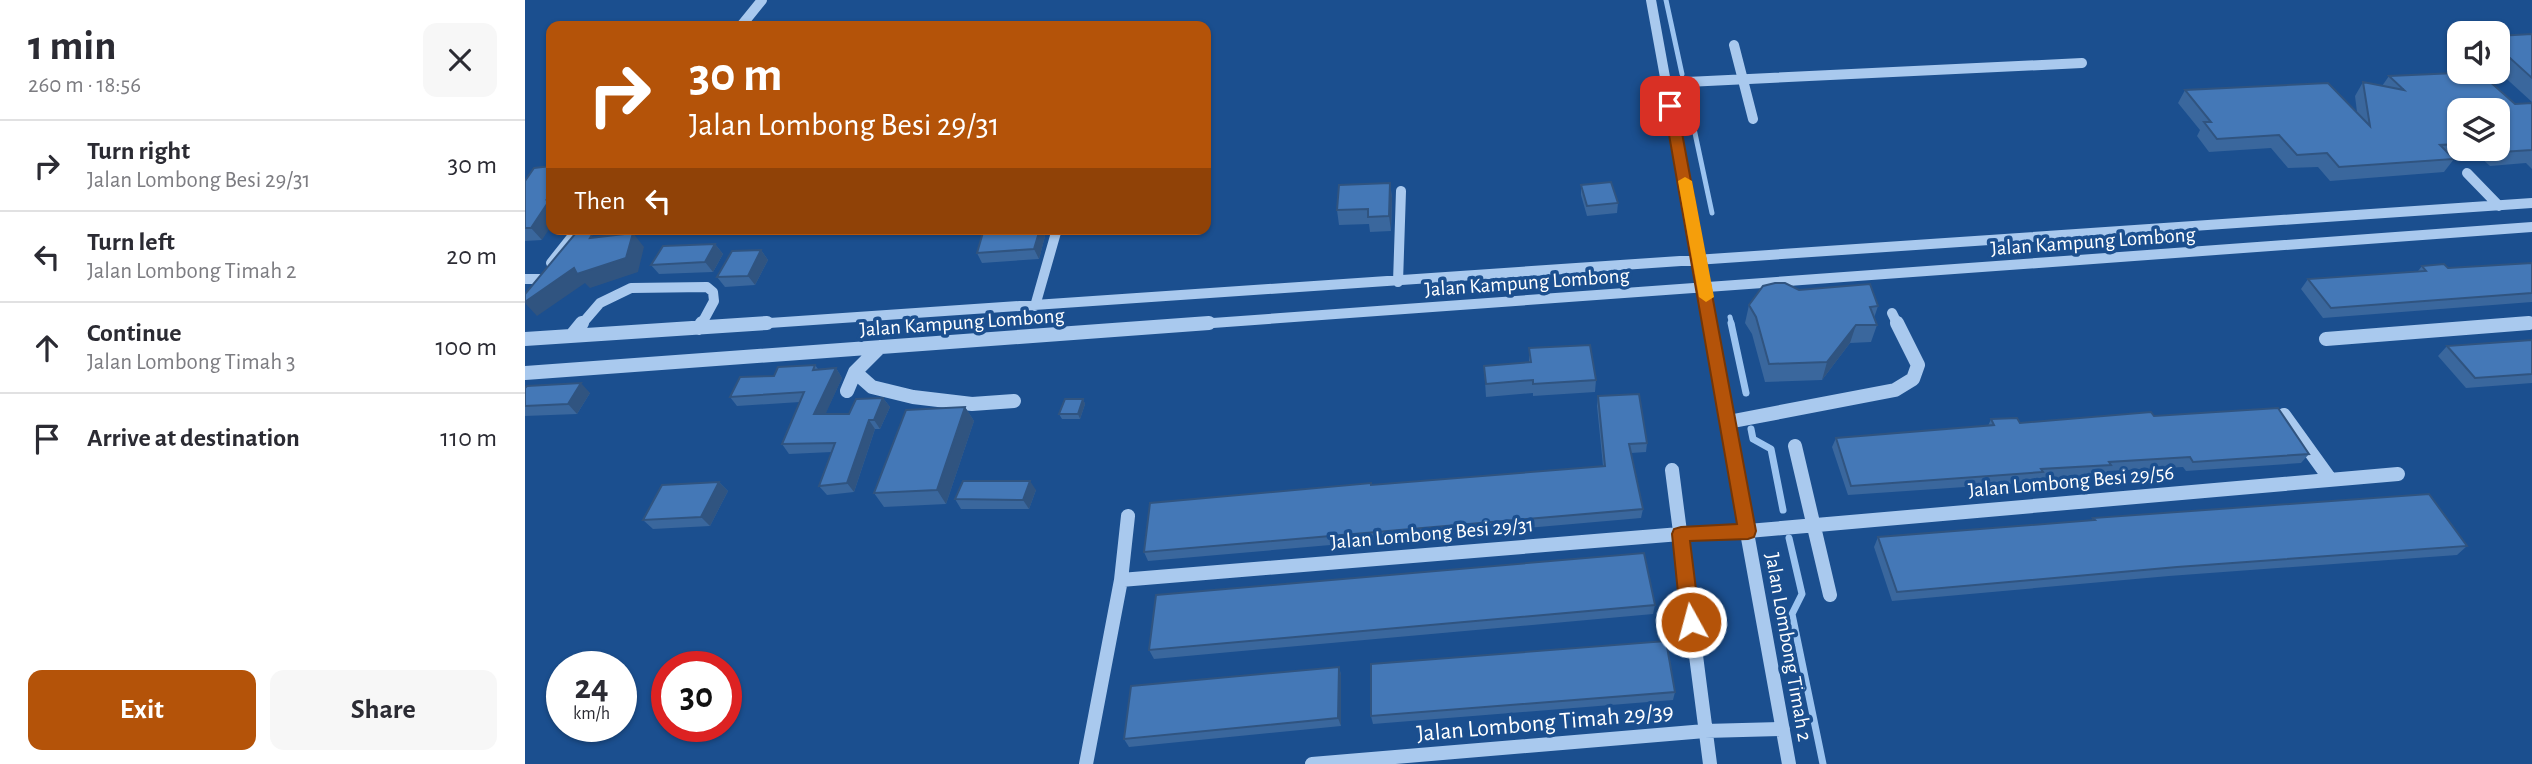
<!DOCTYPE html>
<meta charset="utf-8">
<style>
body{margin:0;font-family:"Alegreya Sans",sans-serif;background:#f7f7f7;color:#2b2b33;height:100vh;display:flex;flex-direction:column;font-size:26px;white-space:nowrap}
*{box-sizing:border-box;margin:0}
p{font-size:23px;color:#7c7c81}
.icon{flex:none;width:38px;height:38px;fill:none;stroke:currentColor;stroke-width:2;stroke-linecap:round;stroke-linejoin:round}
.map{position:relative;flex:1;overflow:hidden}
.details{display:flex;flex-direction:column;background:#fff;width:525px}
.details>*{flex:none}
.banner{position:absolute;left:21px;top:21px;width:665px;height:214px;border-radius:14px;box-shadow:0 2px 5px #0004;background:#b45309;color:#fff;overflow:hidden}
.controls{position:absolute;left:1922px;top:21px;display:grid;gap:14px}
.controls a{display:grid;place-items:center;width:63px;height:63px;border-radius:14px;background:#fff;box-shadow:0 2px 5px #0004;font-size:35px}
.speed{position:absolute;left:21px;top:651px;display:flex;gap:14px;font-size:35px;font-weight:700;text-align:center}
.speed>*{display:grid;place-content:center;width:91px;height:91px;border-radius:50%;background:#fff;box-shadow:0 2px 5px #0004;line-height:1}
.speed small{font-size:18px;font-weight:400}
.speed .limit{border:10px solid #d22;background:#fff;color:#111}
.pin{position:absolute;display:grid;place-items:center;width:60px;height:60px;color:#fff;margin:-30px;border-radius:14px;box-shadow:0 4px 10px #0006}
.me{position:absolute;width:77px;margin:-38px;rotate:353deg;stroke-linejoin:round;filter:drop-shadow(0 0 5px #0008)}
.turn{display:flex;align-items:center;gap:24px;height:147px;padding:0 28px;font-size:32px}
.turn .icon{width:91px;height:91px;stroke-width:2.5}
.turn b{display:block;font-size:49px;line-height:60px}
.then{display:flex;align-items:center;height:66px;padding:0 28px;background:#0003;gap:14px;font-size:26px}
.round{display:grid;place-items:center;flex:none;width:74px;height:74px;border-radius:14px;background:#f7f7f7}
.summary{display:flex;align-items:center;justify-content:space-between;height:119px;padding:0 28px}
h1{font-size:42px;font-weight:600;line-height:52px}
.action{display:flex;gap:14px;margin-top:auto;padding:14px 28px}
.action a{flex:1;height:80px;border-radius:14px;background:#b45309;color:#fff;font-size:28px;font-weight:600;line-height:80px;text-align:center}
.action a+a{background:#f7f7f7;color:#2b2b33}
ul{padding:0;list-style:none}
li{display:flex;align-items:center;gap:21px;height:91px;padding:0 28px;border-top:2px solid #e1e1e2}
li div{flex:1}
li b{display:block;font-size:26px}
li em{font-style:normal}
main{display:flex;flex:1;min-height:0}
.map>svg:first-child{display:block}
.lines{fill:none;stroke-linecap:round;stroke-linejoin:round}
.stream-far1{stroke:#9cc4f0;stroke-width:5}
.stream{stroke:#9cc4f0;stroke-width:7}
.minor-far1{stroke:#a9c9ee;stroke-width:10}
.minor{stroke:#a9c9ee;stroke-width:14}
.wall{fill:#3a679d;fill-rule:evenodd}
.shaded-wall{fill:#305480}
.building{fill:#4478b7;stroke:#305480;stroke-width:2}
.route{fill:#b45309;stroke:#753606;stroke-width:2}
.slow{fill:#f59e0b}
.labels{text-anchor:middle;stroke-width:7;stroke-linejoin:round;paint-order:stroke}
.street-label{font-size:21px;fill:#fff;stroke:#1b4f8f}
.near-street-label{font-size:24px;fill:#fff;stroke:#1b4f8f}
</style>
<main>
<section class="details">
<div class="summary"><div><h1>1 min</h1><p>260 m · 18:56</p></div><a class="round"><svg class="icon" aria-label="close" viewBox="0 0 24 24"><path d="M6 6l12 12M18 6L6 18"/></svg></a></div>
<ul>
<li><svg class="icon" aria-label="right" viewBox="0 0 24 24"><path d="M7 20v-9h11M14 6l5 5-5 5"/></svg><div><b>Turn right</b><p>Jalan Lombong Besi 29/31</p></div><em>30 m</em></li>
<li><svg class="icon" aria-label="left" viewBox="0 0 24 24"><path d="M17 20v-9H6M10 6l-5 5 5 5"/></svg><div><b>Turn left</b><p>Jalan Lombong Timah 2</p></div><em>20 m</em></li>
<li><svg class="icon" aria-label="ahead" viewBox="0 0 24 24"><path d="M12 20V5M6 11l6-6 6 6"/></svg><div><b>Continue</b><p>Jalan Lombong Timah 3</p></div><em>100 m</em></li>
<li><svg class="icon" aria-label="arrive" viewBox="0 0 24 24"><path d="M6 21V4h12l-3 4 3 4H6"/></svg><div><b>Arrive at destination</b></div><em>110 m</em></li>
</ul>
<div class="action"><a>Exit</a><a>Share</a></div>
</section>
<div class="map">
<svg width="2007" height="764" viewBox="0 0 2007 764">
<rect width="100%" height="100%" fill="#1b4f8f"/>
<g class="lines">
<!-- stream-far1 -->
<path class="stream-far1" d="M1141 0 1157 74
M1161 91 1187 213
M1205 317 1207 325"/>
<!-- stream -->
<path class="stream" d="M1206 323 1221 393
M1226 429 1228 439 1246 449 1258 510
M1264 538 1277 594 1267 614 1298 764"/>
<!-- minor-far1 -->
<path class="minor-far1" d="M1126 0 1185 325
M216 26 237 0
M1209 45 1228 119
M1141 83 1557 63
M1942 173 1974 206
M26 263 53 229
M0 279H14
M873 282 876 191
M510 306 532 229
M1367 313 1373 325
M56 325 75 303 106 288 182 287 188 292 189 301 176 325
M215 325 2007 203
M660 325 2007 227
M1982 325 2007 323"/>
<!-- minor -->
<path class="minor" d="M1184 323 1264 764
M174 328 177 323
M48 334 57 323
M0 339 242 323
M1801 339 2004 323
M330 372 347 387 388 397 447 404 489 401
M0 373 684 323
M322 391 330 372 355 347
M1759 415 1805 479
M1203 422 1370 390 1388 379 1393 365 1372 323
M1270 446 1305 595
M1147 470 1185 764
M596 580 1155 534 1223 531 1873 474
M561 764 596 580 603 516
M787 764 1180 731 1258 729"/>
</g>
<!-- wall -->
<path class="wall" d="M2007 34V102L1974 72 1961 73 1960 72H1972V36Z
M1864 76 1990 104 2007 103V169L2001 163 1965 166 1954 156 1928 157 1929 159 1919 172 1805 181 1793 167 1763 168 1746 148 1684 152 1672 136 1675 130 1653 103 1660 90 1832 112 1830 96 1838 82 1857 86ZM1934 110 1972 149H1934Z
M0 181 17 240 0 241Z
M865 183 867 198 866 231 845 232 844 224 814 225 812 210Z
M1056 185 1093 203 1092 213 1062 216 1056 195Z
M459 229H517L520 236 514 259 457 263 452 253Z
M190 244 198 254 188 272 134 274 126 265Z
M236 250 243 260 230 285 200 287 192 277Z
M2007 263V302L1798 318 1776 289 1783 279 1893 271 1897 266 1923 268Z
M1274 290 1353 306 1349 318 1352 325 1346 342 1325 343 1297 380 1240 382 1227 334 1220 323 1224 305Z
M2007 340V383L1941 388 1913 356 1922 346Z
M1004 348 1071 380 1070 392 1008 396V393L961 397 959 366 1004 362Z
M290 365 293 369 311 368 317 378 300 414H324L358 398 365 407 355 429H350L329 492 302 495 294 486 307 452 264 454 257 444 275 402 212 406 205 397 249 376Z
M0 388 65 393 52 414 0 416Z
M1073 396 1122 443 1121 452 1106 453 1118 509 1116 518 623 561 619 552 847 485 1078 466 1072 406Z
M558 399 560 404 555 419H537L534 414Z
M440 407 449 421 421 504 359 507 349 493Z
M1629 416 1784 454 1776 463 1661 471 1658 467 1582 471 1580 475 1514 479 1512 482 1323 495 1307 447 1311 438 1463 426 1466 419 1495 423Z
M194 482 203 491 185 526 128 529 118 520Z
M511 490 504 509H436L430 499Z
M1568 518 1942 546 1932 555 1644 576 1367 601 1349 547 1353 537 1567 520Z
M631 595 1130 605 1128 614 629 659 624 650Z
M814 667 816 675V726L604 747 599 739Z
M1150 692 1148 700 848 724 846 716Z"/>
<!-- shaded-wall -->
<path class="shaded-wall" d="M865 183 867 198 866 231 864 216Z
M26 192V226L17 240 6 228Z
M515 229H517L520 236 514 259 509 249Z
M108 233 119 247 113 272 65 288 60 283 12 316 0 303V302L49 268Z
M190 244 198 254 188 272 180 262Z
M236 250 243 260 230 285 223 276Z
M1331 325 1325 343 1297 380 1302 362Z
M311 368 317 378 296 424 289 414Z
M56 383 65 393 52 414 43 404Z
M358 398 365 407 355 429 349 420Z
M558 399 560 404 555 419 553 414Z
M440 407 449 421 421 504 412 490Z
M344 420 350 429 329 492 322 483Z
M505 481 511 490 504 509 498 500Z
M194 482 203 491 185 526 176 517Z
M814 667 816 675V726L813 718Z"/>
<!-- building -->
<path class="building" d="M2007 34V78L1985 58 1972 59V36Z
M1954 72 1990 104 2007 103V150L1976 152 1972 148V110H1934V144L1915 145 1929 159 1814 167 1802 153 1772 155 1754 135 1692 139 1679 122H1686L1660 90 1803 83 1845 126 1838 82 1879 90 1864 76Z
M26 166V192L22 199 26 198 6 228H0V181L9 168Z
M1086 182 1093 203 1062 206 1056 185Z
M865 183 864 216 843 217V209L812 210 814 185Z
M459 229H515L509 249 452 253Z
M68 233 65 238 108 233 101 258 52 274 49 268 0 302V294L50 234Z
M190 244 180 262 126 265 138 246Z
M236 250 223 276 192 277 207 251Z
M2007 263V293L1806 308 1783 279 1901 271 1897 266 1919 264 1923 268Z
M1250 283H1260L1274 290 1345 284 1353 306 1345 307 1352 325H1331L1302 362 1244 364 1231 317 1224 305 1238 286Z
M2007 340V374L1950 378 1922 346Z
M1065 345 1071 380 1008 384V380L961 384 959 366 1006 362 1004 348Z
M290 365 288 370 311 368 289 414H324L331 399 358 398 349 420H344L322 483 294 486 310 443 257 444 279 392 205 397 215 377 249 376 253 367Z
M56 383 43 404 0 406V388L2 386Z
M1114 394 1122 443 1104 444 1118 509 619 552 625 503 846 483V485L1080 466 1073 396Z
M540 399H558L553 414H534Z
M440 407 412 490 349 493 381 410Z
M1753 408 1784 454 1668 462 1665 457 1584 462 1586 465 1516 469 1518 472 1326 486 1311 438 1469 425 1466 419 1492 418 1495 423 1626 412 1629 416Z
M438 481H505L498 500 430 499Z
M194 482 176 517 118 520 137 485Z
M1904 494 1942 546 1652 567 1372 592 1353 537 1570 520 1568 518Z
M1119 553 1130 605 624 650 631 595Z
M1141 641 1150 692 846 716V664Z
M814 667 813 718 599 739 606 686Z"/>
<!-- route -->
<path class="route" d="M1145 102 1152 106 1231 531 1229 537 1223 539 1165 541 1175 622 1172 628 1166 631 1159 628 1156 622 1147 534 1149 529 1156 527 1212 524 1139 106Z"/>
<!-- slow -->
<path class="slow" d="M1160 177 1167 181 1189 297 1181 302 1174 297 1153 181Z"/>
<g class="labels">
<!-- street labels -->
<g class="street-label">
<text transform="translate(1568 241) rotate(-4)" y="7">Jalan Kampung Lombong</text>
<text transform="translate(1002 282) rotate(-4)" y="7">Jalan Kampung Lombong</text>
<text transform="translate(437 322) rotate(-4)" y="7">Jalan Kampung Lombong</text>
<text transform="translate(1546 481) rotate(-5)" y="7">Jalan Lombong Besi 29/56</text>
<text transform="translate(907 533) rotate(-5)" y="7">Jalan Lombong Besi 29/31</text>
<text transform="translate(1264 647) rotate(80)" y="7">Jalan Lombong Timah 2</text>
</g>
<!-- near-street labels -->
<g class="near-street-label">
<text transform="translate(1020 722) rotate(-5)" y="8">Jalan Lombong Timah 29/39</text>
</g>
</g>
</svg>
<div class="controls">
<a><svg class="icon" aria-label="sound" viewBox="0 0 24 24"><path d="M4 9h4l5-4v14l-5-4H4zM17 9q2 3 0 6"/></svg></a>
<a><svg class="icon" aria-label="layers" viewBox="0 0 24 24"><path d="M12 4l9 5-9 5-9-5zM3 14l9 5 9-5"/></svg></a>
</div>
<div class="speed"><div>24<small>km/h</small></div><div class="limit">30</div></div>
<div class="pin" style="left:1145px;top:106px;background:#d93025"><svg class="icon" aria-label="arrive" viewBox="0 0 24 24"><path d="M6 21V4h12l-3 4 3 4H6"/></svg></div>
<svg class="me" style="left:1166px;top:622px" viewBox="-20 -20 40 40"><circle r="17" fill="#b45309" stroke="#fff" stroke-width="3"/><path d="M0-11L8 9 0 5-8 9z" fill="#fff"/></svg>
<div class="banner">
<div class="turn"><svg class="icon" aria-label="right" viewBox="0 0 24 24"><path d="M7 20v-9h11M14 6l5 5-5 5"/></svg><div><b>30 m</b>Jalan Lombong Besi 29/31</div></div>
<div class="then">Then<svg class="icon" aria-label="left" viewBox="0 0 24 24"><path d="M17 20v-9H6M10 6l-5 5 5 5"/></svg></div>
</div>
</div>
</main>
